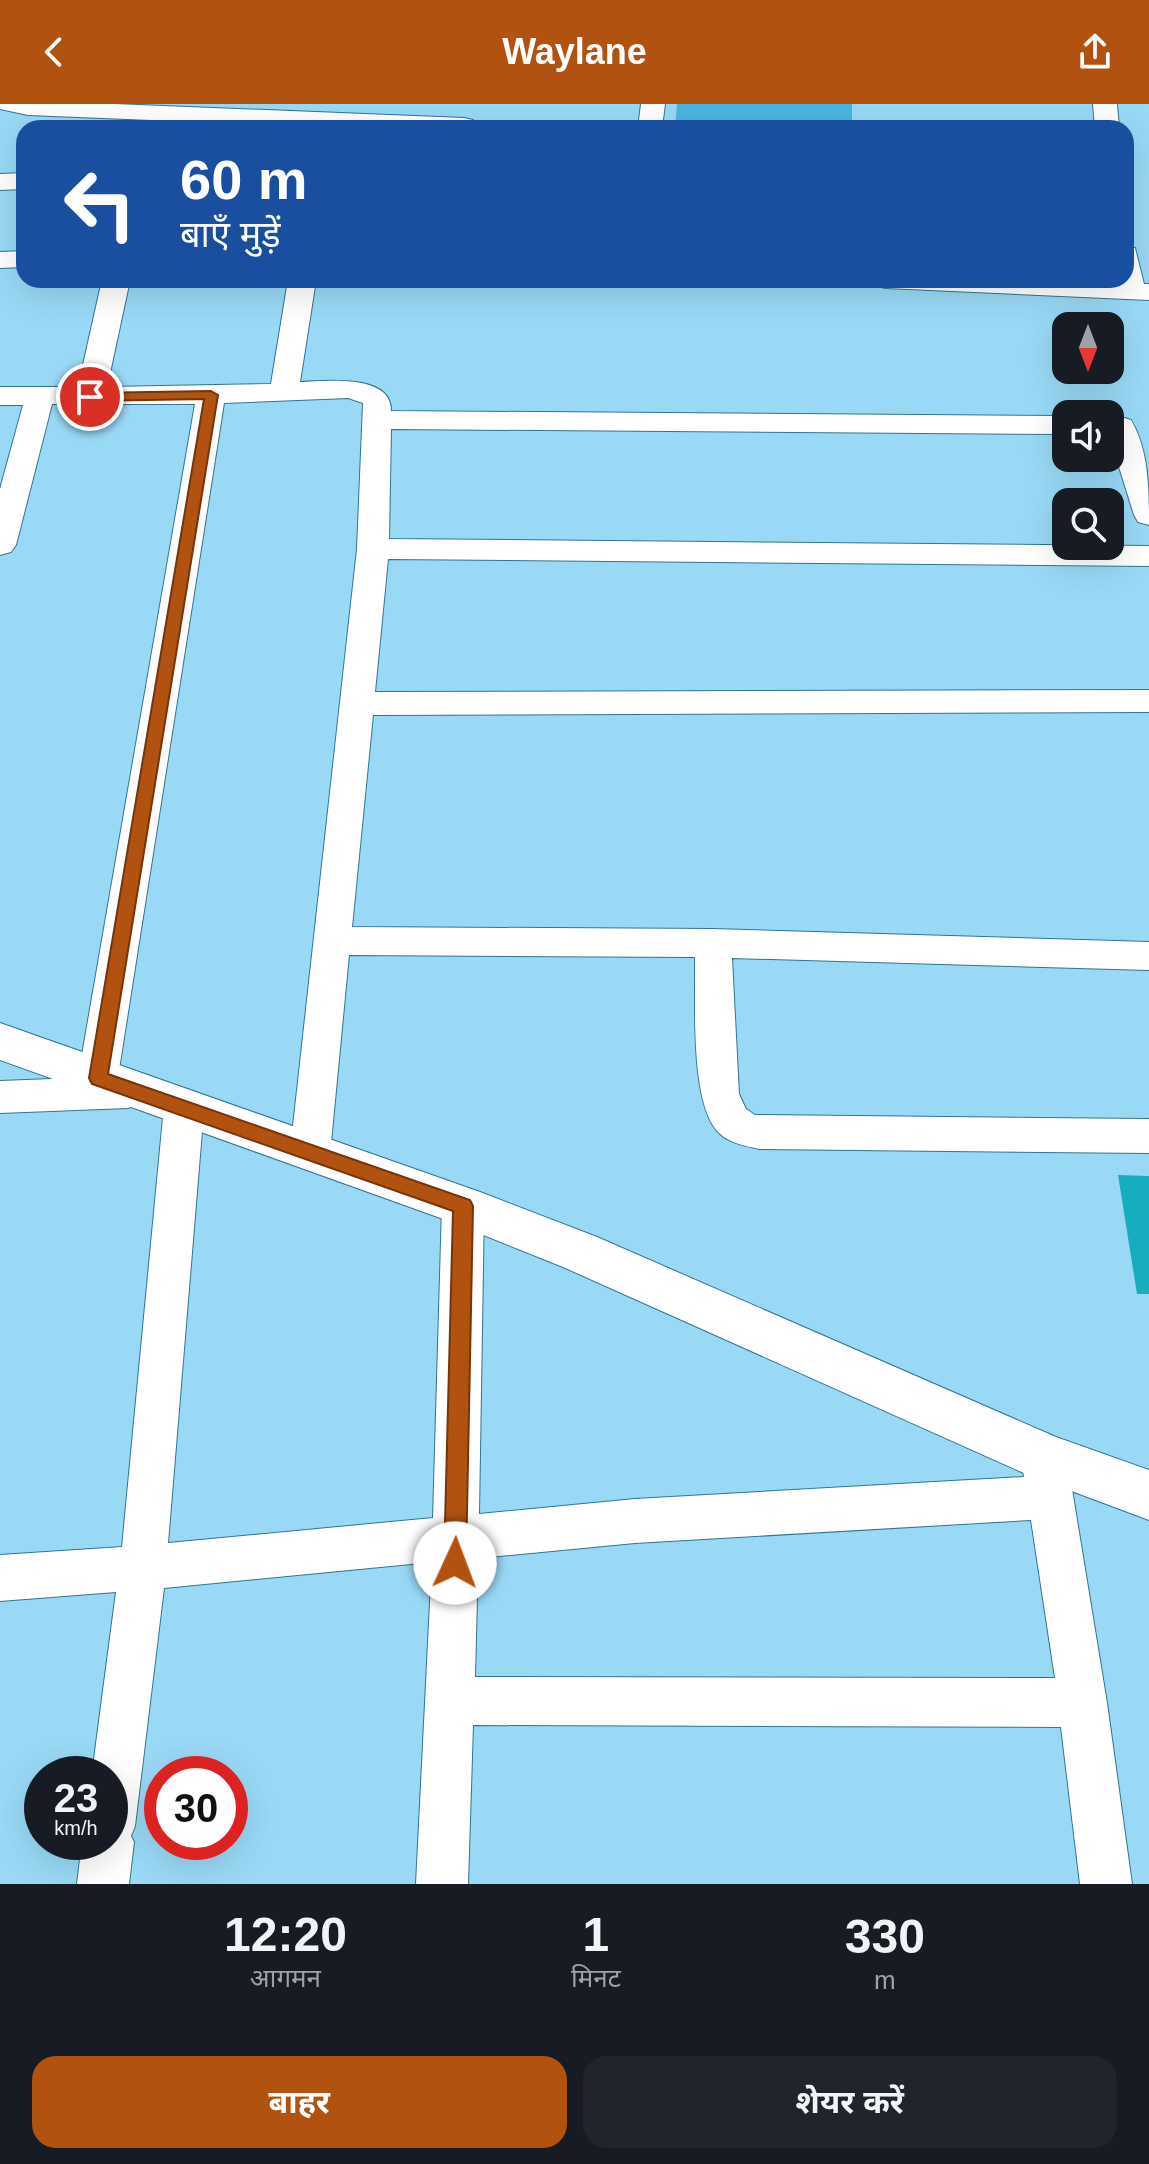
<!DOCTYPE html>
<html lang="hi">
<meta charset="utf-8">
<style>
body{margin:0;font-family:Arial,"Noto Sans Devanagari",sans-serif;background:#20242c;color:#f1f3f6;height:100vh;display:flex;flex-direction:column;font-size:30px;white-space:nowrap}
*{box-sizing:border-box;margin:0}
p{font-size:26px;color:#9ea1a6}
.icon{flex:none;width:44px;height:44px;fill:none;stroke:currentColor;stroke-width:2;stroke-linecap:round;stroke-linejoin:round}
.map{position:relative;height:1780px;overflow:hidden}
.drawer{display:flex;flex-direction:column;background:#171b24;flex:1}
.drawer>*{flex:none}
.banner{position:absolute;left:16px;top:16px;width:1118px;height:168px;border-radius:24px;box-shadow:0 8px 32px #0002;background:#1a4fa0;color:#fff;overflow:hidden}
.needle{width:52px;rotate:180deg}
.controls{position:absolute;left:1052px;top:208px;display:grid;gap:16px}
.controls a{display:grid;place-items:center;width:72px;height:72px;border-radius:16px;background:#171b24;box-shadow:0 8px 32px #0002;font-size:40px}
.speed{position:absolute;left:24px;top:1652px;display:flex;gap:16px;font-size:40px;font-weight:700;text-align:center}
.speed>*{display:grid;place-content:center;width:104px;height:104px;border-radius:50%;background:#171b24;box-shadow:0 8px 32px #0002;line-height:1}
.speed small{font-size:20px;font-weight:400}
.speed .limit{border:12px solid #d22;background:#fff;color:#111}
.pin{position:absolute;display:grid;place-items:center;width:68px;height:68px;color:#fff;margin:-34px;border:4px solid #fff;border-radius:50%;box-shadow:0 2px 8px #0007}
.me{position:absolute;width:88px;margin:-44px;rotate:2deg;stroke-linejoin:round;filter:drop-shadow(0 0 6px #0008)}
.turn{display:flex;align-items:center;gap:28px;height:168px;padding:0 32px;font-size:36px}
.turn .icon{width:104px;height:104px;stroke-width:2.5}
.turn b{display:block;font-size:56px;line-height:68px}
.eta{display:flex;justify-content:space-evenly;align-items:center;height:136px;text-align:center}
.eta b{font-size:48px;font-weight:700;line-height:56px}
.action{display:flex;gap:16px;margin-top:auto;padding:16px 32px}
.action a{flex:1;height:92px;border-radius:24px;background:#b25210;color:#fff;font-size:32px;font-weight:700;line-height:92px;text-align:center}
.action a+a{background:#20242c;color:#f1f3f6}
header{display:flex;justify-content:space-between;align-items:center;height:104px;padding:0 32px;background:#b25210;color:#fff;font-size:36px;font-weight:700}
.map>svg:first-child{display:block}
.green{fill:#4bb5df}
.building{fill:#16adbe}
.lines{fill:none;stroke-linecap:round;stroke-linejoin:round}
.minor-casing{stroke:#34748e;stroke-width:2}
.tertiary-casing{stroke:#34748e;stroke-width:2}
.minor{fill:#fff;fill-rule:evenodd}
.tertiary{fill:#fff;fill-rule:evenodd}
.route{fill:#b25210;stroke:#74350a;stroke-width:2}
</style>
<header><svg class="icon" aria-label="back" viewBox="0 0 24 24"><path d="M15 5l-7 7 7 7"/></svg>Waylane<svg class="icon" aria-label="share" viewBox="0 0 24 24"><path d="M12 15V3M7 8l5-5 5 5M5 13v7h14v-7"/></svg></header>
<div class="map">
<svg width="1149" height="1780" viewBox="0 0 1149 1780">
<rect width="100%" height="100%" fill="#99d9f6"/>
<!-- green -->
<path class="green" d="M677 0H852V24H675Z"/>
<!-- building -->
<path class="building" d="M1118 1071 1149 1072V1190H1137Z"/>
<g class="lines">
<!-- minor casing -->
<g class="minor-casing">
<path id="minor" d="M0 0H114L464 14 473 16 476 21 474 24H352L28 11 0 5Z
M641 0H665L662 24H638Z
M1093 0H1117L1119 24H1095Z
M24 69V85L0 86V70Z
M1126 142 1135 144 1144 180H1149V196L886 184 876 182 872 176 1117 178 1126 176Z
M24 147V163L0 164V148Z
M102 176H130L107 283 271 280 288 176H316L300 278C325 277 392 269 391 307L1066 312V330L391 325 389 435 1149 442V462L388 455 375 588 1149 586V608L373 611 352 823 713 825 1149 838V866L732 854 739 990 746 1005 755 1011 1149 1015V1049L759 1045C746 1042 729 1039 719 1029 689 1000 696 895 695 853L349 851 330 1049 324 1061 310 1066 296 1061 290 1049 357 445 363 299 348 294 224 299 118 972 142 977 148 988 142 999 128 1004 0 1009V977L78 974 195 300H52L16 441 11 448 0 451V385L23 301H0V283H78Z
M1121 313 1131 316C1149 346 1149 386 1149 421L1138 418 1134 411 1110 334V317Z
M184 987 198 992 204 1003 168 1439 433 1414 442 1102 448 1090 463 1085 478 1090 484 1102 479 1410 635 1395 1024 1373 1023 1367 1030 1352 1046 1346 1062 1352 1069 1367 1107 1599 1132 1780H1080L1061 1623 473 1621 468 1780H416L432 1458 164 1484 135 1722 131 1732 134 1738 129 1780H77L82 1738H110V1670H92L116 1488 0 1497V1451L122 1443 164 1003 170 992ZM1031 1416 1055 1574 475 1573 478 1454 635 1439Z"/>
</g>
<!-- tertiary casing -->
<g class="tertiary-casing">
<path id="tertiary" d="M0 919 480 1088 597 1133 1056 1333 1149 1366V1416L1026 1370 563 1163 446 1116 0 956Z"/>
</g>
<!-- minor -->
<use href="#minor" class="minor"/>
<!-- tertiary -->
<use href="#tertiary" class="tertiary"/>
</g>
<!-- route -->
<path class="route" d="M211 287 218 291 108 970 470 1096 473 1102 466 1459 463 1467 455 1470 447 1467 444 1459 453 1107 92 980 89 974 204 295 90 297 83 293 90 289Z"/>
</svg>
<div class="controls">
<a><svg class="needle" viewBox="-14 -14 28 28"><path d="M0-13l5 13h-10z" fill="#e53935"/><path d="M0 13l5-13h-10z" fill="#9ea1a6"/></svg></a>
<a><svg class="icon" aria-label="sound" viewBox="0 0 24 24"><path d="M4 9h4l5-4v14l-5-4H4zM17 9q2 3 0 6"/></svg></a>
<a><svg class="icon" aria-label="search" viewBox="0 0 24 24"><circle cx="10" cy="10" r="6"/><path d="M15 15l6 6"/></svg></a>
</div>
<div class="speed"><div>23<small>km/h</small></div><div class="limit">30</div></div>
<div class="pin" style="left:90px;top:293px;background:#d93025"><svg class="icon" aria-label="arrive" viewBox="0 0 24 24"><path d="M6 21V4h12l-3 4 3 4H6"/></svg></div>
<svg class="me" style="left:455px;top:1459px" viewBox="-20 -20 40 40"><circle r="19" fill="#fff"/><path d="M0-13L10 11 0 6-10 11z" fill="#b25210"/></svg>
<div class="banner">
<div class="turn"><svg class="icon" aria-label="left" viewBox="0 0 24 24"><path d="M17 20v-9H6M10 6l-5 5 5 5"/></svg><div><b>60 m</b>बाएँ मुड़ें</div></div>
</div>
</div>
<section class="drawer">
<div class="eta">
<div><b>12:20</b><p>आगमन</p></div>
<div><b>1</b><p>मिनट</p></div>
<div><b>330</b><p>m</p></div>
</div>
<div class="action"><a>बाहर</a><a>शेयर करें</a></div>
</section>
